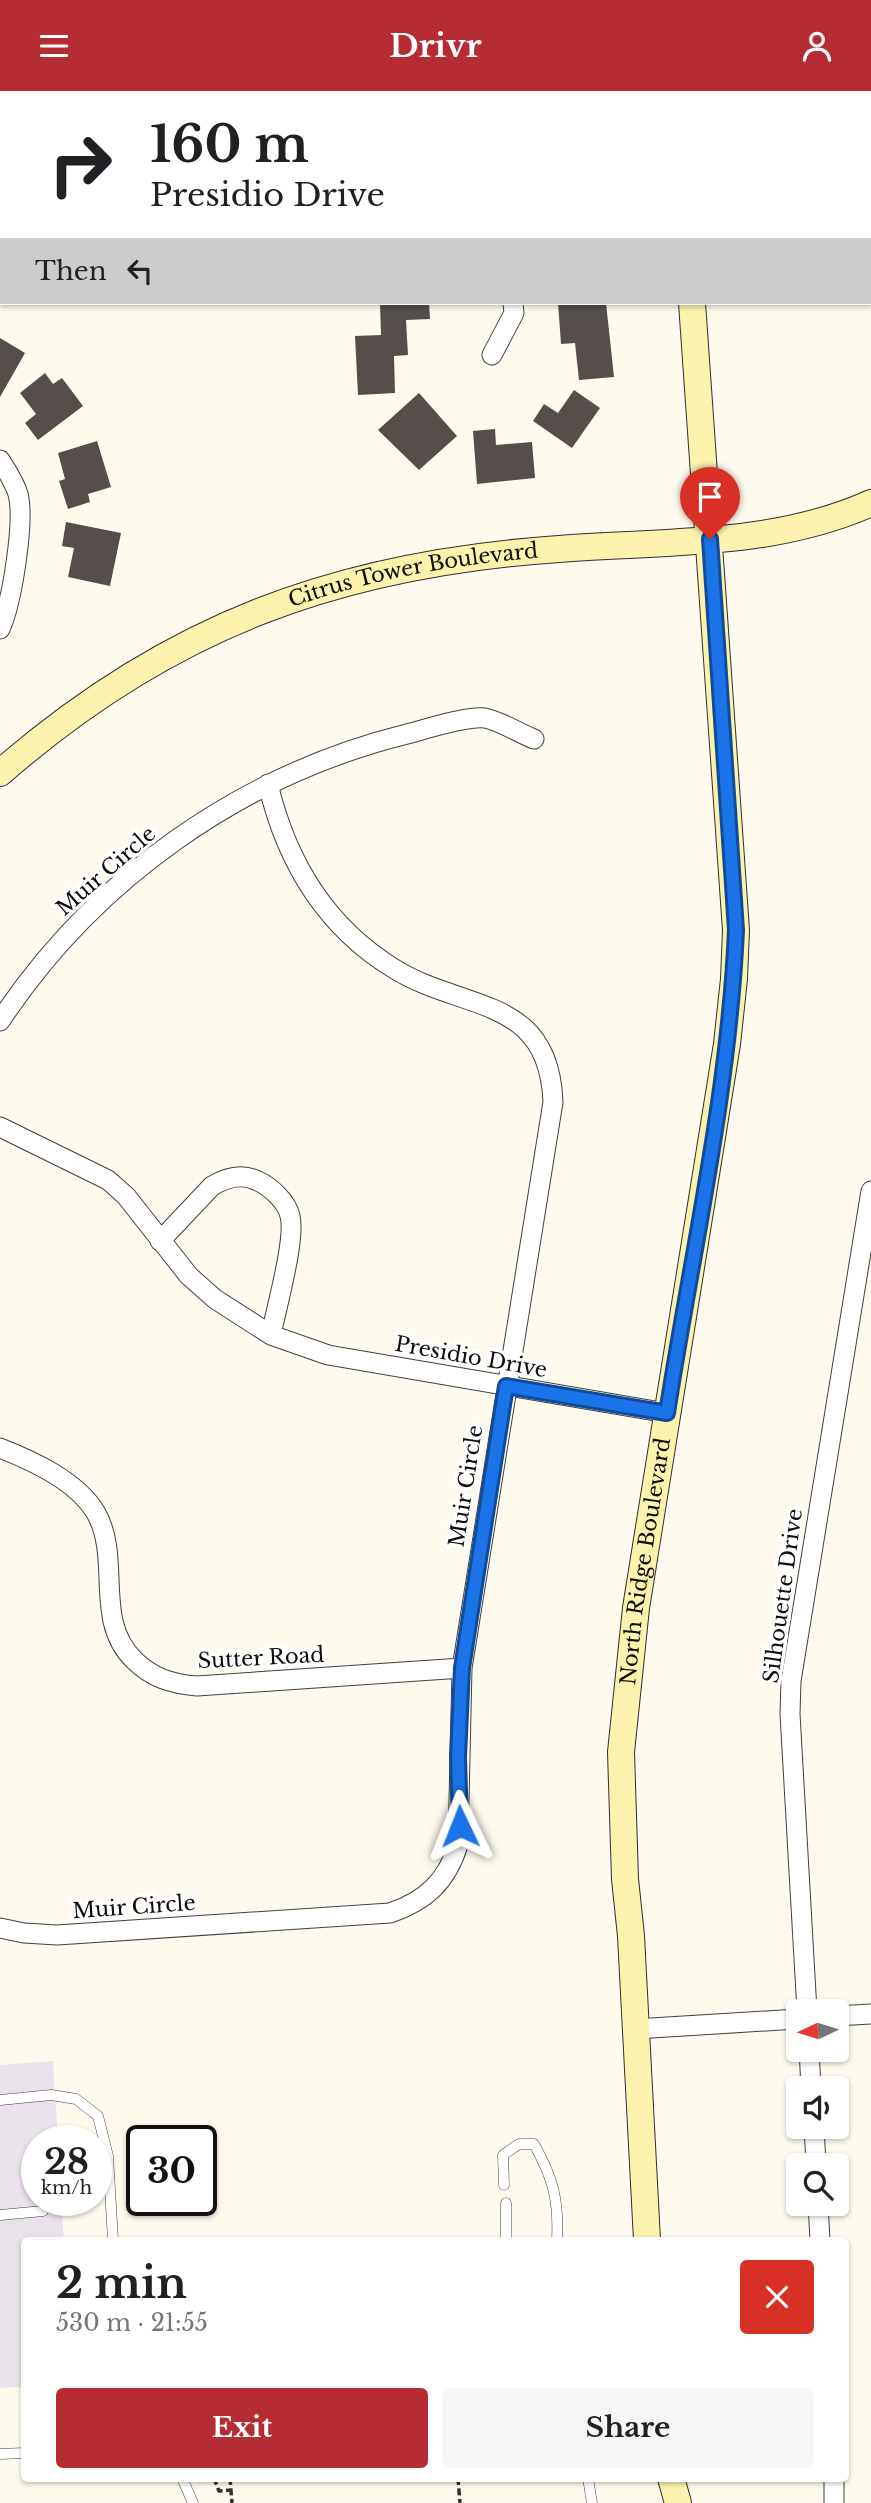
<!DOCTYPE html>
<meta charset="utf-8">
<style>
body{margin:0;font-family:"Libre Baskerville",serif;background:#f6f6f6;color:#202124;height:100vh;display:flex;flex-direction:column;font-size:26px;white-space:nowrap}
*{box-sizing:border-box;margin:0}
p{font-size:23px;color:#757577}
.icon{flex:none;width:38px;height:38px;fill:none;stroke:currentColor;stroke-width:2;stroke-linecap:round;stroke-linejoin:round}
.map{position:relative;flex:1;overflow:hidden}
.details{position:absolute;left:21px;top:2146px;width:828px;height:245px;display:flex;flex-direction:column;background:#fff;border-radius:7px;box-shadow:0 2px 5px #0004}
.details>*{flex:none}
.top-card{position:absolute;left:0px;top:0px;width:872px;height:214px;box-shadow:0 2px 5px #0004;background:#fff;color:#202124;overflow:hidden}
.needle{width:46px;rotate:266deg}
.tools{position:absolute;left:786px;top:1908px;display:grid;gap:14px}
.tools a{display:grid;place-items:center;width:63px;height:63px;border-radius:7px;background:#fff;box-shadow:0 2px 5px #0004;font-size:35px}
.speed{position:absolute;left:21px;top:2034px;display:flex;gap:14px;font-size:35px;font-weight:700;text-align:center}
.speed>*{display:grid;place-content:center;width:91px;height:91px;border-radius:50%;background:#fff;box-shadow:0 2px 5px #0004;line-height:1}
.speed small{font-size:18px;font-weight:400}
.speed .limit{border:4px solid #111;border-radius:10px;background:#fff;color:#111}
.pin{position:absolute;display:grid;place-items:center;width:60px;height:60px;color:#fff;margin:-72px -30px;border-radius:50% 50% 50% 0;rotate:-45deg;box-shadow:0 0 7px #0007}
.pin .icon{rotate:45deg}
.me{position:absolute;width:77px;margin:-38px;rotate:358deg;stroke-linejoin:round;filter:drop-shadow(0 0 5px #0008)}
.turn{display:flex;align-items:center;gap:24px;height:147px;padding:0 35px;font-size:32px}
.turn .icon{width:91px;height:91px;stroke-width:2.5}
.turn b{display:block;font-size:49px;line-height:60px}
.then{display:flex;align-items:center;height:66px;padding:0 35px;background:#0003;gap:14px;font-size:26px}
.round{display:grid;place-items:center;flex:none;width:74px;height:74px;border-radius:7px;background:#f6f6f6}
.summary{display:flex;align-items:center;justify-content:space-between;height:119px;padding:0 35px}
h1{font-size:42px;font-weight:800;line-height:52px}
.button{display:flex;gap:14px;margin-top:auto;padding:14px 35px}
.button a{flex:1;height:80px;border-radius:7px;background:#b52d33;color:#fff;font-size:28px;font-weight:800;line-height:80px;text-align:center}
.button a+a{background:#f6f6f6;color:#202124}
header{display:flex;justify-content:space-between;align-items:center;height:91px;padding:0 35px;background:#b52d33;color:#fff;font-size:32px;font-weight:800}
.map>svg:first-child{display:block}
.industrial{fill:#eae2eb}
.building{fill:#554e4a}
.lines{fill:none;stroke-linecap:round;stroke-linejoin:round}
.lane-casing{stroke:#404040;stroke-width:11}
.street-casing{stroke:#404040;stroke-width:21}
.secondary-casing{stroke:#2f2f2f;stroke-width:28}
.path{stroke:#2f2f2f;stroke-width:3.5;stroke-dasharray:7 3.5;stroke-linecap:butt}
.lane{stroke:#fff;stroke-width:10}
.street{stroke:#fff;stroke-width:19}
.secondary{stroke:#faf2ad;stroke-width:26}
.route-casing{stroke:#114b97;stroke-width:18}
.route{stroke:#1a73e8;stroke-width:12}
.labels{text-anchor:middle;stroke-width:7;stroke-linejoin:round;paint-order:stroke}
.street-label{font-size:21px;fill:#0d0d0d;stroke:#fff}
</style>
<header><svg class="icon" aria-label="menu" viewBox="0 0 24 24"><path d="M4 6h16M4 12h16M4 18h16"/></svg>Drivr<svg class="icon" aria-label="person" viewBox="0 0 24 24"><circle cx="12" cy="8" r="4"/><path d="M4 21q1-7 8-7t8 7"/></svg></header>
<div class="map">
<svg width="871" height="2412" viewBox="0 0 871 2412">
<rect width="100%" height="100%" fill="#fefbee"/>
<!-- industrial -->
<path class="industrial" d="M53 1970 58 2049H37V2109H61L64 2149H24V2296L0 2297V1974Z"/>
<!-- building -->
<path class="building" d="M380 212H429L430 228 406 229 408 264 394 265 395 302 358 304 355 245 381 244Z
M558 212H606L614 286 579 289 575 252 561 253Z
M0 247 25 262 0 306Z
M45 282 53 293 62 287 83 315 38 349 25 332 36 323 20 302Z
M574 299 600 317 572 357 533 330 544 313 558 322Z
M419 302 457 345 419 379 378 339Z
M495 338 496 354 532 351 535 387 477 393 473 340Z
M97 350 111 396 88 403 90 411 68 418 59 390 65 388 58 362Z
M66 431 121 442 110 495 68 486 74 457 62 455Z"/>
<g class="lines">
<!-- lane casing -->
<g class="lane-casing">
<path id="lane" d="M0 2009 51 2004 76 2008 98 2025 108 2065 113 2149
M504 2094 503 2064 519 2053H534C553 2087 559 2109 557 2149
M506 2112V2149
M0 2124 43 2120
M0 2363 24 2362
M182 2387 193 2412
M588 2387 592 2412"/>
</g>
<!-- street casing -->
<g class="street-casing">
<path id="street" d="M481 0V2
M870 8 871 14
M0 83H2
M492 264 514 222 513 212
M0 369C7 380 14 390 18 403 25 430 12 512 0 538
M0 930C94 788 241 684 407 643 426 638 466 625 485 627 500 630 519 642 534 648
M0 1036 108 1089 126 1105 189 1185 215 1208 271 1244 328 1264 667 1322
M160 1150 212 1095C227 1086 242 1082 258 1090 271 1096 287 1111 290 1125 296 1148 276 1218 271 1244
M0 1357C33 1370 77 1390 96 1422 122 1468 93 1529 134 1569 152 1587 172 1593 197 1595L462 1577
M0 1837 24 1842 57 1844 390 1822C426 1810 447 1790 458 1754L462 1577 553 1011C549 903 462 921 393 877 325 835 286 769 268 693
M807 1920 790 1623 791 1590 871 1100
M836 1925 871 1923
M635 1938 798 1928
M809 1958 811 1997
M814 2035 816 2074
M818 2112 820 2149
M834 2412V2387"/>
</g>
<!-- secondary casing -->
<g class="secondary-casing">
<g id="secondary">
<path d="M664 0 665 2"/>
<path id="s1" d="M0 682C168 535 338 473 559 458 664 450 773 456 871 412"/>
<path id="s2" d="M647 2149 631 1845 625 1788 621 1661 636 1517 727 953 734 888 736 839 692 212"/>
<path d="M671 2387 678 2412"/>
</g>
</g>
<!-- path -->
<path class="path" d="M214 2387 219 2400 231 2399
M230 2387 232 2412
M458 2387 460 2412"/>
<!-- lane -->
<use href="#lane" class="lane"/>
<!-- street -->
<use href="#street" class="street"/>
<!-- secondary -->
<use href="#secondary" class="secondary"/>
</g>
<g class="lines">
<!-- route casing -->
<g class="route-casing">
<path id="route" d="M460 1735 458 1666 462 1577 506 1295 667 1322C692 1161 729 1002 736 839L710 448"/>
</g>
<!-- route -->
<use href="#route" class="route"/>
</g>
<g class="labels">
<!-- street labels -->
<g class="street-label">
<text dy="7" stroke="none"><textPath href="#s1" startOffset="466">Citrus Tower Boulevard</textPath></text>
<text transform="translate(106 780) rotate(-41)" y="7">Muir Circle</text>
<text transform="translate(471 1266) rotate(10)" y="7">Presidio Drive</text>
<text transform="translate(466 1395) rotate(-81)" y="7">Muir Circle</text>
<text dy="7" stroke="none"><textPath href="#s2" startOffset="681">North Ridge Boulevard</textPath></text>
<text transform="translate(783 1505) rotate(-82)" y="7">Silhouette Drive</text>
<text transform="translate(261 1567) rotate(-3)" y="7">Sutter Road</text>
<text transform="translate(134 1816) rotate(-4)" y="7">Muir Circle</text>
</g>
</g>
</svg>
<div class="tools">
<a><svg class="needle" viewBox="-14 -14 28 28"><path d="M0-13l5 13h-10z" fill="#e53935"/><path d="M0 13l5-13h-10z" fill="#757577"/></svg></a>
<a><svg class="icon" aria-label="sound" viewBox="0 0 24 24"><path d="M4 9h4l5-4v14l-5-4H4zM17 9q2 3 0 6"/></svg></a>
<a><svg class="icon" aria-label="search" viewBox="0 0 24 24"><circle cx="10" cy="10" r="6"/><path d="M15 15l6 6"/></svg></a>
</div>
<div class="speed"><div>28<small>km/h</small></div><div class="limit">30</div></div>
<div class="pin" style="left:710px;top:448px;background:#d93025"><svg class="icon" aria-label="arrive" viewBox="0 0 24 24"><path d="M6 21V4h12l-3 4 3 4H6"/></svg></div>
<svg class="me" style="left:460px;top:1735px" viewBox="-20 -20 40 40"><path d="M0-17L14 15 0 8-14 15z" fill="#1a73e8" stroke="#fff" stroke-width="4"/></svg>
<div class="top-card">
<div class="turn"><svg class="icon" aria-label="right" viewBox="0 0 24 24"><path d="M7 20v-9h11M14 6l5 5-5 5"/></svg><div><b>160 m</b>Presidio Drive</div></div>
<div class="then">Then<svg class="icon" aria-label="left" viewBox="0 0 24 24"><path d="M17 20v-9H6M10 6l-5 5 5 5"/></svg></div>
</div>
<section class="details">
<div class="summary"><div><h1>2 min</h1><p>530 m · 21:55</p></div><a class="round" style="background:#d93025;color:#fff"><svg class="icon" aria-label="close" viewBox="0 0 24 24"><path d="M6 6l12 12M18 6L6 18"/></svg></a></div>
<div class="button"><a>Exit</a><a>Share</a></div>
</section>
</div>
